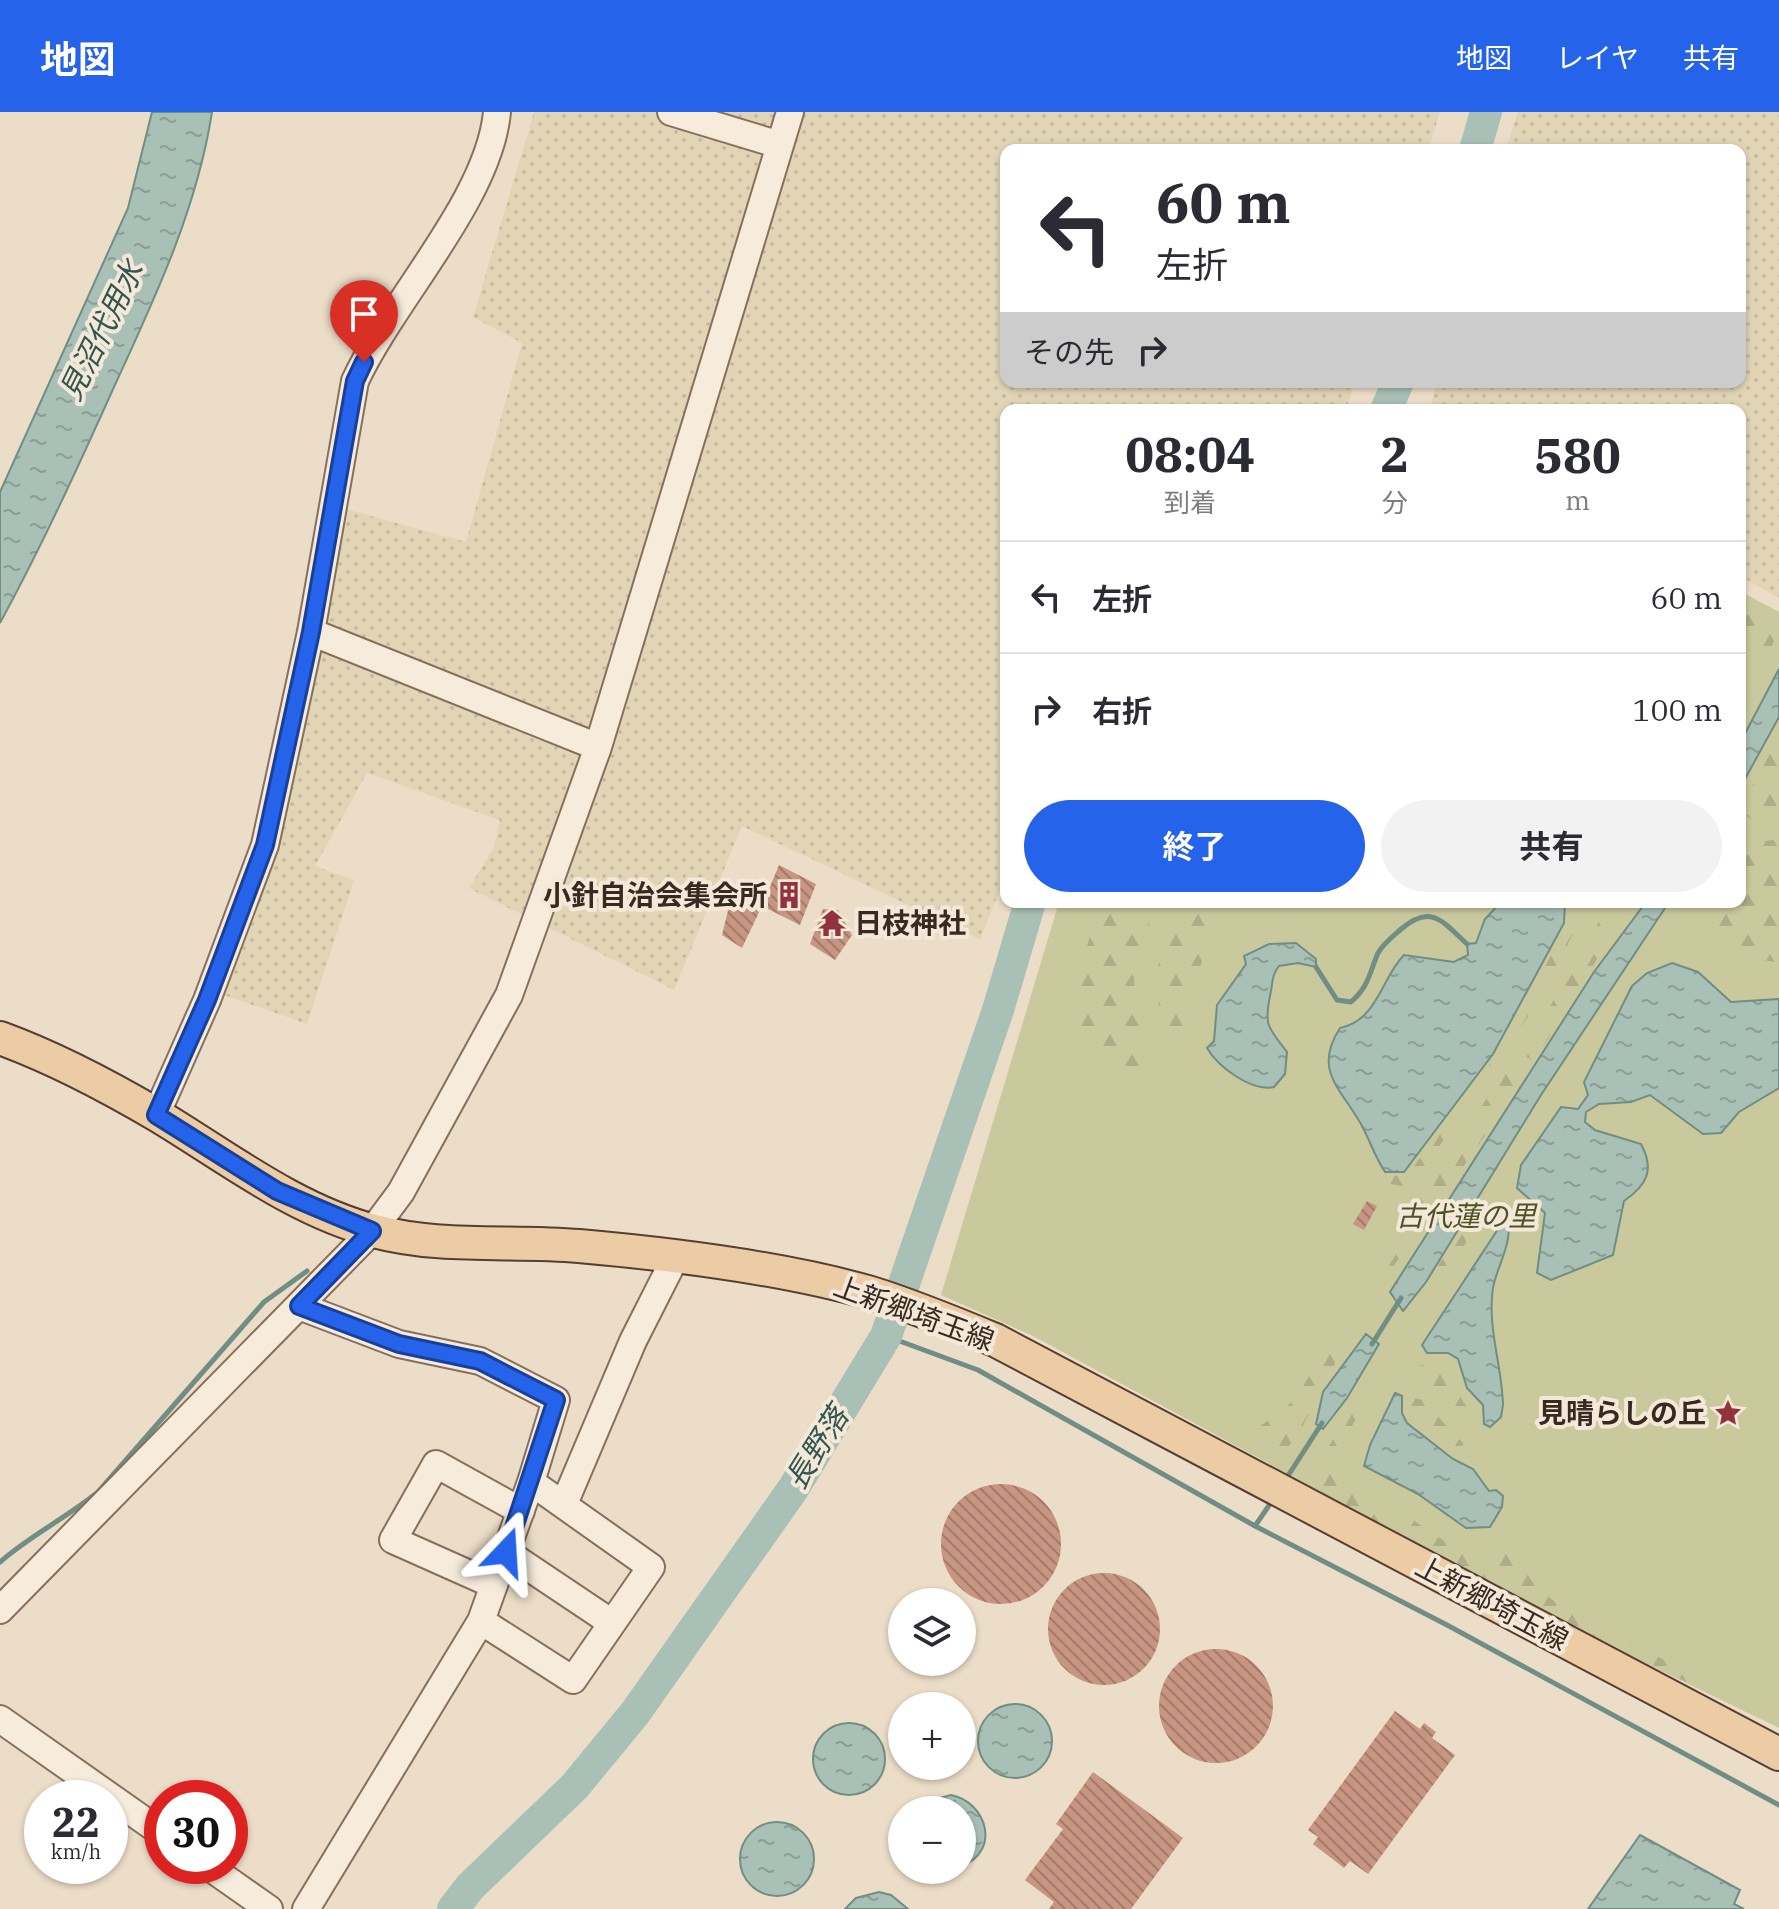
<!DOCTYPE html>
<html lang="ja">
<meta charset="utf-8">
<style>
body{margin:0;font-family:"IBM Plex Serif","Noto Sans JP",serif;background:#f2f2f3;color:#2b2b33;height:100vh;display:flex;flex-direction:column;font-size:30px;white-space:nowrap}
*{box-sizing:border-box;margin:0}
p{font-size:26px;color:#7c7c81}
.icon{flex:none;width:44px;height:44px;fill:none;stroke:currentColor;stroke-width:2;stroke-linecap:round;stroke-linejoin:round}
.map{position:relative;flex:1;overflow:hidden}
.side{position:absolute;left:1000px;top:292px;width:746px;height:504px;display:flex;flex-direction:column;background:#fff;border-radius:16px;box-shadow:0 2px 6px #0004}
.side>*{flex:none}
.hud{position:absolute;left:1000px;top:32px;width:746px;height:244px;border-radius:16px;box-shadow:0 2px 6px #0004;background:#fff;color:#2b2b33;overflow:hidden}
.controls{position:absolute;left:888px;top:1476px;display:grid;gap:16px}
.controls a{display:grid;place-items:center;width:88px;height:88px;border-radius:50%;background:#fff;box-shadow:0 2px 6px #0004;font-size:40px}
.speed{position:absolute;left:24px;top:1668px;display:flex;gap:16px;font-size:40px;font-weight:700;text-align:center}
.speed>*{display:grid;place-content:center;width:104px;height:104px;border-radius:50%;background:#fff;box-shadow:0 2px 6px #0004;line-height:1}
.speed small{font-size:20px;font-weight:400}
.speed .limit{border:12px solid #d22;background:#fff;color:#111}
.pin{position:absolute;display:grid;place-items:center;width:68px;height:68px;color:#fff;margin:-82px -34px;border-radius:50% 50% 50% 0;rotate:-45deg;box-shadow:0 0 8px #0007}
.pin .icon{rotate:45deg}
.me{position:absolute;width:88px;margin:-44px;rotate:20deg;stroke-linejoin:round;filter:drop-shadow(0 0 6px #0008)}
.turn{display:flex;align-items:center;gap:28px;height:168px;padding:0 24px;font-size:36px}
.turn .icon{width:104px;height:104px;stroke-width:2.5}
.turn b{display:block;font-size:56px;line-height:68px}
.then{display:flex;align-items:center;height:76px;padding:0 24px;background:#0003;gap:16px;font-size:30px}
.eta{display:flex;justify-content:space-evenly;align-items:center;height:136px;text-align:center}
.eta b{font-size:48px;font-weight:700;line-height:56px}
.button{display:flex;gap:16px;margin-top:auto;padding:16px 24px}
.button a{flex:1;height:92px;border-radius:48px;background:#2563eb;color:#fff;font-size:32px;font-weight:700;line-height:92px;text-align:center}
.button a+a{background:#f2f2f3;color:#2b2b33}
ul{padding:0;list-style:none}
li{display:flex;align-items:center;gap:24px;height:112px;padding:0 24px;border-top:2px solid #e1e1e2}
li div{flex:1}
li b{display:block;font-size:30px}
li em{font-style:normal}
header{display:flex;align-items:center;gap:48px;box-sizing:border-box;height:112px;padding:0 40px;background:#2563eb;color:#fff}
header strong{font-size:38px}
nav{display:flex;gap:44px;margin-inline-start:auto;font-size:28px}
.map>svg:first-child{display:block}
.farmland{fill:url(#farmland-dots)}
.green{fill:#cac99d}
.forest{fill:url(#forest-firs)}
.water{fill:url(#water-ripples);stroke:#708e83;stroke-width:2}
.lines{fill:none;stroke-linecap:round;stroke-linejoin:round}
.stream{stroke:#708e83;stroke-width:5}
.river{stroke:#a9c0b6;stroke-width:32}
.building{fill:url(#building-back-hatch)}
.minor-casing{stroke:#876f5e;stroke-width:30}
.major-casing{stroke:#553e32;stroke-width:36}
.minor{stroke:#f7ebdb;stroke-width:26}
.major{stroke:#eccca4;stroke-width:32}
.route-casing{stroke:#184099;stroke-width:20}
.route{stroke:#2563eb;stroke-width:14}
.labels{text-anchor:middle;stroke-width:8;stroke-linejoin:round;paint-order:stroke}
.poi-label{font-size:28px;font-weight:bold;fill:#382921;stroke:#f4e8d8;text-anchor:end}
.park-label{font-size:28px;font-style:italic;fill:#4e5329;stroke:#f4e8d8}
.street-label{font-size:28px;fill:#382921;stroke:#f4e8d8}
.water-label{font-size:30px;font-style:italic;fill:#315750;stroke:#f4e8d8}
</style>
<header>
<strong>地図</strong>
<nav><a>地図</a><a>レイヤ</a><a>共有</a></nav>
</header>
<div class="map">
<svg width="1779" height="1797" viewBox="0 0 1779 1797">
<defs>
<pattern id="farmland-dots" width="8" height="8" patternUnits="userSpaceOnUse" patternTransform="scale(2)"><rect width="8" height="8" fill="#e1d5b6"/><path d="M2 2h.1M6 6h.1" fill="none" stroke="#c2b79c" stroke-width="1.8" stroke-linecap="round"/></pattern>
<pattern id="forest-firs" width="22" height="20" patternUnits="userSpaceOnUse" patternTransform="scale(2)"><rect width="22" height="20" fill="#cac99d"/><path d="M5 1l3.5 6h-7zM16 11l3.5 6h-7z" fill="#aead87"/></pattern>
<pattern id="water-ripples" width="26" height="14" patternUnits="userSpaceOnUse" patternTransform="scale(2)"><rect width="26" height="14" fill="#a9c0b6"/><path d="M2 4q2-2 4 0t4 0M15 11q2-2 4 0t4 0" fill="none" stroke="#8b9c94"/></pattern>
<pattern id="building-back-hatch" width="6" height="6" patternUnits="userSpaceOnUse" patternTransform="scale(2)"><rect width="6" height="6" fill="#c79581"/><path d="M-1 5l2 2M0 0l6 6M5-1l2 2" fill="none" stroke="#a37a69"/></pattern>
</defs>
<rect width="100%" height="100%" fill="#ecddc8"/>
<!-- farmland -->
<path class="farmland" d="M534 0H1440L1428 38H1006V270H1355L1346 298H1006V763L980 827 742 714 674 878 469 776 494 736 500 708 367 661 315 754 354 768 307 912 218 881 342 396 466 430 522 231 473 205Z
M1518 0H1779V486L1740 464V298H1444L1431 291 1437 270H1740V38H1506Z"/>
<!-- green -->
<path class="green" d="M1740 479 1779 500V1616L1571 1515 1033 1224 941 1183 1059 790H1740Z"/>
<!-- forest -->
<path class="forest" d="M1740 496 1778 518 1770 539 1756 542 1740 532Z
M1779 625V689L1769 704 1751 708 1740 697Z
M1774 728 1779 732V851C1759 847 1712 841 1709 815 1708 808 1712 797 1713 790H1740V743L1753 730Z
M1100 790H1155L1134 868 1136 901 1144 924 1143 962 1120 957 1087 935 1071 889Z
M1175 790H1223L1190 884 1180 943 1172 942C1149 883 1155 849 1175 790Z
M1570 790H1590L1535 894 1512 928 1511 919 1570 807Z
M1606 790H1637L1608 829 1534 950 1520 940 1533 924 1597 813Z
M1499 940 1501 946 1410 1076 1391 1072 1389 1066 1411 1058Z
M1511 950 1524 962 1521 972 1386 1165 1376 1159 1383 1142Z
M1492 1087 1486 1102 1405 1219 1401 1209 1481 1088Z
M1330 1220 1342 1238 1299 1321 1281 1344 1256 1332 1261 1313C1299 1294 1313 1258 1330 1220Z
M1420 1253 1442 1256 1475 1308 1473 1317 1438 1285Z
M1372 1264 1378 1267 1343 1330 1340 1357 1347 1372 1413 1408 1477 1451 1510 1434 1521 1433C1523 1444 1525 1461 1532 1469 1573 1515 1661 1544 1718 1571V1585L1571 1515 1319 1381 1326 1339Z
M1410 1285 1422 1288 1464 1332 1457 1337 1414 1306 1407 1296Z"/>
<!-- water -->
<path class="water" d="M152 0H212C197 97 155 186 114 275 78 355 42 434 0 511V380L128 96Z
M1779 557V605L1740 676V631Z
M1501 790H1565L1564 811 1493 942 1404 1060H1385C1375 1045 1370 1029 1362 1014 1342 977 1312 959 1340 916 1378 908 1381 866 1404 843L1454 850 1468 843 1467 832 1476 831 1485 807Z
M1646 790H1669L1541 983 1426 1170 1403 1199 1390 1180 1594 860Z
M1296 831 1316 847V855L1298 851 1279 854C1271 864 1273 872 1270 884 1264 914 1268 915 1287 940L1285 962 1274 975C1252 980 1218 955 1207 936L1214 929 1217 893 1246 852 1244 844 1269 832Z
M1672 851 1698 860 1731 890 1779 887V976L1739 1000 1721 1021 1703 1022 1650 983 1631 990 1599 992 1586 1000 1585 1010 1595 1018 1641 1032C1655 1058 1647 1073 1624 1089L1613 1143 1551 1168 1537 1161 1545 1101 1517 1076 1521 1053 1561 995 1578 997 1588 983 1584 970 1632 874 1647 861Z
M1507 1111C1514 1127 1496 1157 1493 1176 1487 1216 1502 1253 1503 1293L1501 1305 1490 1315 1484 1312 1483 1293 1467 1276 1458 1247 1448 1241H1427L1422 1233 1500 1114Z
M1366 1222 1379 1232 1347 1286 1323 1317 1316 1312 1323 1280Z
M1395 1281 1402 1284V1301L1407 1311 1453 1347 1473 1357 1489 1379 1496 1378 1503 1384 1502 1395 1490 1415 1466 1416 1418 1382 1364 1354 1370 1333Z
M978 1629a37 37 0 1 1 74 0a37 37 0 1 1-74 0Z
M813 1647a36 36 0 1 1 72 0a36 36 0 1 1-72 0Z
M951 1683C987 1690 1001 1739 962 1754V1698H919L928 1689Z
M740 1747a37 37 0 1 1 74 0a37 37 0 1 1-74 0Z
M1640 1723 1740 1778 1734 1792 1744 1797H1588Z
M879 1780 891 1783 908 1797H845L856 1786Z"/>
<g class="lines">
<!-- stream -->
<path class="stream" d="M1316 855 1337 888 1351 890C1369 874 1369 862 1378 841 1383 832 1392 825 1400 818 1431 791 1442 809 1467 832
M886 1224 978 1258 1255 1414 1447 1513 1779 1693
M1372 1232 1401 1186
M1284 1370 1322 1311
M1255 1414 1272 1389
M0 1450C31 1423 66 1406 98 1380L264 1190 307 1159"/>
<!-- river -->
<path class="river" d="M1475 38 1486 0
M1386 298 1398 270
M453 1797 470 1775 575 1674 635 1601 793 1377 886 1224 998 898 1030 790"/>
</g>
<!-- building -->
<path class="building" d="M779 753 816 772 800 813 762 794Z
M732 782 762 794 742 836 722 823Z
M823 797 838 798 852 823 835 848 810 832Z
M1367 1089 1377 1094 1364 1118 1353 1112Z
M941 1432a60 60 0 1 1 120 0a60 60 0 1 1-120 0Z
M1048 1517a56 56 0 1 1 112 0a56 56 0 1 1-112 0Z
M1159 1594a57 57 0 1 1 114 0a57 57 0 1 1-114 0Z
M1395 1599 1420 1617 1424 1611 1436 1620 1432 1626 1455 1643 1368 1762 1350 1749 1344 1756 1313 1732 1318 1725 1308 1718Z
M1093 1660 1183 1726 1131 1797H1049L1054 1790 1025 1768 1063 1717 1056 1712Z"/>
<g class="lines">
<!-- minor casing -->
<g class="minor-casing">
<path id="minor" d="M671 0 780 33
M311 520 598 635
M156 1003 207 888 265 733 311 520 355 269C393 187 489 87 497 0
M299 1194 399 1232 480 1249 556 1288 531 1370 651 1455 573 1568 481 1509
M564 1392 633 1229 675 1146
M506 1440 612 1511
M494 1473 393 1428 436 1352 521 1399
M0 1498 372 1119 401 1080 509 883 598 635 790 0
M0 1607 162 1721
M208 1754 269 1797
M306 1797 481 1509 531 1370"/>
</g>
<!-- major casing -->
<g class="major-casing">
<path id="major" d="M0 926C55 946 106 973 157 1003 227 1045 294 1098 374 1119 441 1137 511 1128 579 1134 669 1142 784 1156 871 1181 913 1194 954 1211 995 1228L1779 1642"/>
</g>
<!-- minor -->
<use href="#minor" class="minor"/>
<!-- major -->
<use href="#major" class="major"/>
</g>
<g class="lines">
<!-- route casing -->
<g class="route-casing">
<path id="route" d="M364 250 355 269 311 520 265 733 207 888 156 1003 277 1079 372 1119 299 1194 399 1232 480 1249 556 1288 506 1440"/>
</g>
<!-- route -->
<use href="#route" class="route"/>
</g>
<!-- icons -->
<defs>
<g id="building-bare" transform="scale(2.16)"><path d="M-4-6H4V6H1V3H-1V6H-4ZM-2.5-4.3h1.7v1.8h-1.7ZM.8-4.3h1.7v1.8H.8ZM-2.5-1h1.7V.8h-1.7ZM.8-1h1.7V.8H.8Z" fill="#92323f" stroke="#f4e8d8" stroke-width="2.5" paint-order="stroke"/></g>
<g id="temple-bare" transform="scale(2.16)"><path d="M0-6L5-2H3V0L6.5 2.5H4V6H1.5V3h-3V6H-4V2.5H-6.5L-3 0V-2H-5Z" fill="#92323f" stroke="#f4e8d8" stroke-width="2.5" paint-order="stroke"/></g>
<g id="sight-bare" transform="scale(2.16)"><path d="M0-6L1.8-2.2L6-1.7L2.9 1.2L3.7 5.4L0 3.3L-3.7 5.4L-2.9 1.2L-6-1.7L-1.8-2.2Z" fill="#92323f" stroke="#f4e8d8" stroke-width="2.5" paint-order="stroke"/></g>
</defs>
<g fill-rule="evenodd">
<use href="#building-bare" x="789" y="783"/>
<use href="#temple-bare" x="832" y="811"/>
<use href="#sight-bare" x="1728" y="1301"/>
</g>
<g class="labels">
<!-- poi labels -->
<g class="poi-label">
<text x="767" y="793">小針自治会集会所</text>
<text x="854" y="821" text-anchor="start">日枝神社</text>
<text x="1706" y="1311">見晴らしの丘</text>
</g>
<!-- park labels -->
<g class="park-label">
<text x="1466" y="1114">古代蓮の里</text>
</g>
<!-- street labels -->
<g class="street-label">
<text transform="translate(914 1201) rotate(20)" y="10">上新郷埼玉線</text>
<text transform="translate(1492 1491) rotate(28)" y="10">上新郷埼玉線</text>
</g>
<!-- water labels -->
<g class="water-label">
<text transform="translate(102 219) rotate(-64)" y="10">見沼代用水</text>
<text transform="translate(817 1336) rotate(-58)" y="10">長野落</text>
</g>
</g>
</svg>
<div class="controls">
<a><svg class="icon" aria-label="layers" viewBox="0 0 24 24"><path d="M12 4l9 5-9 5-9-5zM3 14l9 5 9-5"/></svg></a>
<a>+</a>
<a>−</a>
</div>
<div class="speed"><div>22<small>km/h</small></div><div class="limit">30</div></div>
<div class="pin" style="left:364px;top:250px;background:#d93025"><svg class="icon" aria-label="arrive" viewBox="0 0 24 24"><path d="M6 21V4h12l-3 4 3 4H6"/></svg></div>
<svg class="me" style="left:506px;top:1440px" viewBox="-20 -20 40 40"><path d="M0-17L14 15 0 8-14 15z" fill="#2563eb" stroke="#fff" stroke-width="4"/></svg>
<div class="hud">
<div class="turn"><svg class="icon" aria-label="left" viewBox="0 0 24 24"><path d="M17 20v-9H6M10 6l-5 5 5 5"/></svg><div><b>60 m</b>左折</div></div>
<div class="then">その先<svg class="icon" aria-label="right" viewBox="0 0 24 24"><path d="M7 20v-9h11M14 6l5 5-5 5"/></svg></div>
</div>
<section class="side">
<div class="eta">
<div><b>08:04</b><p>到着</p></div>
<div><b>2</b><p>分</p></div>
<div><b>580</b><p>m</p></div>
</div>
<ul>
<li><svg class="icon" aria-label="left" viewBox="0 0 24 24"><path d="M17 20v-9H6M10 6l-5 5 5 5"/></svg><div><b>左折</b></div><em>60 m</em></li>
<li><svg class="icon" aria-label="right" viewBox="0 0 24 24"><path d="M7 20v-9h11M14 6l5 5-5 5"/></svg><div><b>右折</b></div><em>100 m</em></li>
</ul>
<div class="button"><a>終了</a><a>共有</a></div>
</section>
</div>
